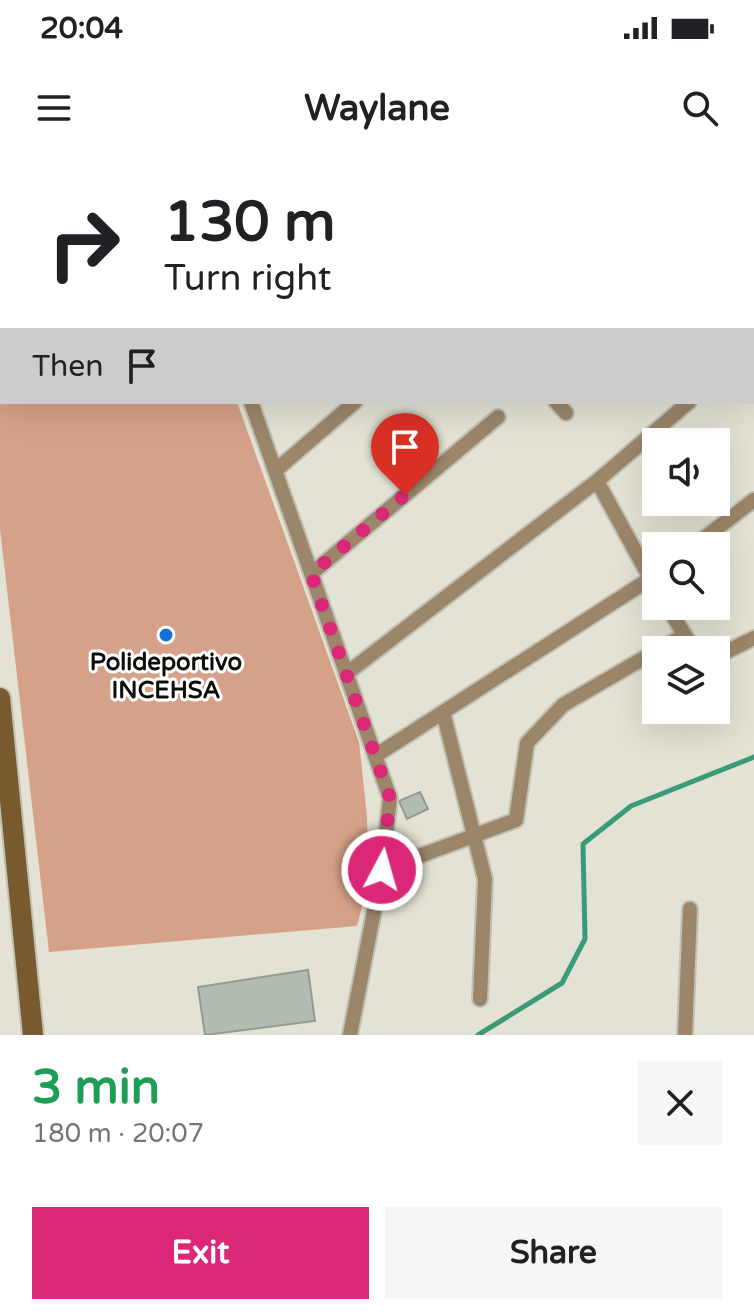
<!DOCTYPE html>
<meta charset="utf-8">
<style>
body{margin:0;font-family:"Varela Round",sans-serif;background:#f6f6f6;color:#202124;height:100vh;display:flex;flex-direction:column;font-size:30px;white-space:nowrap}
*{box-sizing:border-box;margin:0}
p{font-size:26px;color:#757577}
.icon{flex:none;width:44px;height:44px;fill:none;stroke:currentColor;stroke-width:2;stroke-linecap:round;stroke-linejoin:round}
.map{position:relative;height:875px;overflow:hidden}
.details{display:flex;flex-direction:column;background:#fff;flex:1}
.details>*{flex:none}
.banner{position:absolute;left:0px;top:0px;width:754px;height:244px;box-shadow:0 8px 32px #0002;background:#fff;color:#202124;overflow:hidden}
.tools{position:absolute;left:642px;top:268px;display:grid;gap:16px}
.tools a{display:grid;place-items:center;width:88px;height:88px;border-radius:0px;background:#fff;box-shadow:0 8px 32px #0002;font-size:40px}
.pin{position:absolute;display:grid;place-items:center;width:68px;height:68px;color:#fff;margin:-82px -34px;border-radius:50% 50% 50% 0;rotate:-45deg;box-shadow:0 0 8px #0007}
.pin .icon{rotate:45deg}
.me{position:absolute;width:88px;margin:-44px;rotate:6deg;stroke-linejoin:round;filter:drop-shadow(0 0 6px #0008)}
.turn{display:flex;align-items:center;gap:28px;height:168px;padding:0 32px;font-size:36px}
.turn .icon{width:104px;height:104px;stroke-width:2.5}
.turn b{display:block;font-size:56px;line-height:68px}
.then{display:flex;align-items:center;height:76px;padding:0 32px;background:#0003;gap:16px;font-size:30px}
.round{display:grid;place-items:center;flex:none;width:84px;height:84px;border-radius:0px;background:#f6f6f6}
.head{display:flex;align-items:center;justify-content:space-between;height:136px;padding:0 32px}
h1{font-size:48px;font-weight:700;line-height:60px;color:#1e9e55}
.action{display:flex;gap:16px;margin-top:auto;padding:16px 32px}
.action a{flex:1;height:92px;border-radius:0px;background:#db2777;color:#fff;font-size:32px;font-weight:700;line-height:92px;text-align:center}
.action a+a{background:#f6f6f6;color:#202124}
.status{display:flex;justify-content:space-between;align-items:center;height:56px;padding:0 40px;background:#fff;direction:ltr}
.status svg{height:22px;fill:currentColor}
header{display:flex;justify-content:space-between;align-items:center;height:104px;padding:0 32px;background:#fff;font-size:36px;font-weight:700}
.map>svg:first-child{display:block}
.garden{fill:#d6a189}
.lines{fill:none;stroke-linecap:round;stroke-linejoin:round}
.stream{stroke:#3b9b78;stroke-width:5}
.building{fill:#b3bcb0;stroke:#939b90;stroke-width:2}
.minor-casing{stroke:#c1c0b4;stroke-width:18}
.secondary-casing{stroke:#c1c0b4;stroke-width:24}
.minor{stroke:#9b866a;stroke-width:14}
.secondary{stroke:#785a2e;stroke-width:20}
.route{stroke:#db2777;stroke-width:14;stroke-dasharray:0 25.2}
.poi-dot{fill:#1371da;stroke:#fff;stroke-width:3}
.labels{text-anchor:middle;stroke-width:6;stroke-linejoin:round;paint-order:stroke}
.poi-label{font-size:24px;font-weight:bold;fill:#0e0d09;stroke:#fff}
</style>
<div class="status"><b>20:04</b><svg viewBox="0 0 49 12"><path d="M0 12V9h3v3zM5 12V6h3v6zM10 12V3h3v9zM15 12V0h3v12zM26 1h20v11H26zM47 4h2v5h-2z"/></svg></div>
<header><svg class="icon" aria-label="menu" viewBox="0 0 24 24"><path d="M4 6h16M4 12h16M4 18h16"/></svg>Waylane<svg class="icon" aria-label="search" viewBox="0 0 24 24"><circle cx="10" cy="10" r="6"/><path d="M15 15l6 6"/></svg></header>
<div class="map">
<svg width="754" height="875" viewBox="0 0 754 875">
<rect width="100%" height="100%" fill="#e3e2d4"/>
<!-- garden -->
<path class="garden" d="M0 77 2 242H237L359 582 367 656 368 723 357 766 49 792 0 369Z"/>
<g class="lines">
<!-- stream -->
<path class="stream" d="M478 875 562 823 585 779 583 684 631 646 754 597"/>
</g>
<!-- building -->
<path class="building" d="M420 632 428 649 407 659 399 641Z
M308 810 315 861 205 875 198 827Z"/>
<g class="lines">
<!-- minor casing -->
<g class="minor-casing">
<path id="minor" d="M46 0 49 2
M234 0 239 2
M587 0 589 2
M716 0 717 2
M163 2 164 0
M308 2 309 0
M455 2 457 0
M752 43 754 46
M752 189 754 187
M251 242 390 638 382 710 350 875
M556 242 566 253
M275 311 355 242
M597 321 656 429
M694 386 754 340
M311 414 498 257
M667 446 694 490
M658 490 685 475
M716 497 754 478
M346 514 597 321 689 242
M443 552 485 719 480 839
M375 596 656 415
M382 710 516 660 527 583 563 545 656 491
M685 875 690 749"/>
</g>
<!-- secondary casing -->
<g class="secondary-casing">
<path id="secondary" d="M0 538 33 875"/>
</g>
<!-- minor -->
<use href="#minor" class="minor"/>
<!-- secondary -->
<use href="#secondary" class="secondary"/>
</g>
<g class="lines">
<!-- route -->
<path class="route" d="M382 710 390 638 311 414 405 335"/>
</g>
<!-- markers -->
<circle class="poi-dot" cx="166" cy="475" r="8"/>
<g class="labels">
<!-- poi labels -->
<g class="poi-label">
<text x="166" y="510">Polideportivo<tspan x="166" dy="28">INCEHSA</tspan></text>
</g>
</g>
</svg>
<div class="tools">
<a><svg class="icon" aria-label="sound" viewBox="0 0 24 24"><path d="M4 9h4l5-4v14l-5-4H4zM17 9q2 3 0 6"/></svg></a>
<a><svg class="icon" aria-label="search" viewBox="0 0 24 24"><circle cx="10" cy="10" r="6"/><path d="M15 15l6 6"/></svg></a>
<a><svg class="icon" aria-label="layers" viewBox="0 0 24 24"><path d="M12 4l9 5-9 5-9-5zM3 14l9 5 9-5"/></svg></a>
</div>
<div class="pin" style="left:405px;top:335px;background:#d93025"><svg class="icon" aria-label="arrive" viewBox="0 0 24 24"><path d="M6 21V4h12l-3 4 3 4H6"/></svg></div>
<svg class="me" style="left:382px;top:710px" viewBox="-20 -20 40 40"><circle r="17" fill="#db2777" stroke="#fff" stroke-width="3"/><path d="M0-11L8 9 0 5-8 9z" fill="#fff"/></svg>
<div class="banner">
<div class="turn"><svg class="icon" aria-label="right" viewBox="0 0 24 24"><path d="M7 20v-9h11M14 6l5 5-5 5"/></svg><div><b>130 m</b>Turn right</div></div>
<div class="then">Then<svg class="icon" aria-label="arrive" viewBox="0 0 24 24"><path d="M6 21V4h12l-3 4 3 4H6"/></svg></div>
</div>
</div>
<section class="details">
<div class="head"><div><h1>3 min</h1><p>180 m · 20:07</p></div><a class="round"><svg class="icon" aria-label="close" viewBox="0 0 24 24"><path d="M6 6l12 12M18 6L6 18"/></svg></a></div>
<div class="action"><a>Exit</a><a>Share</a></div>
</section>
